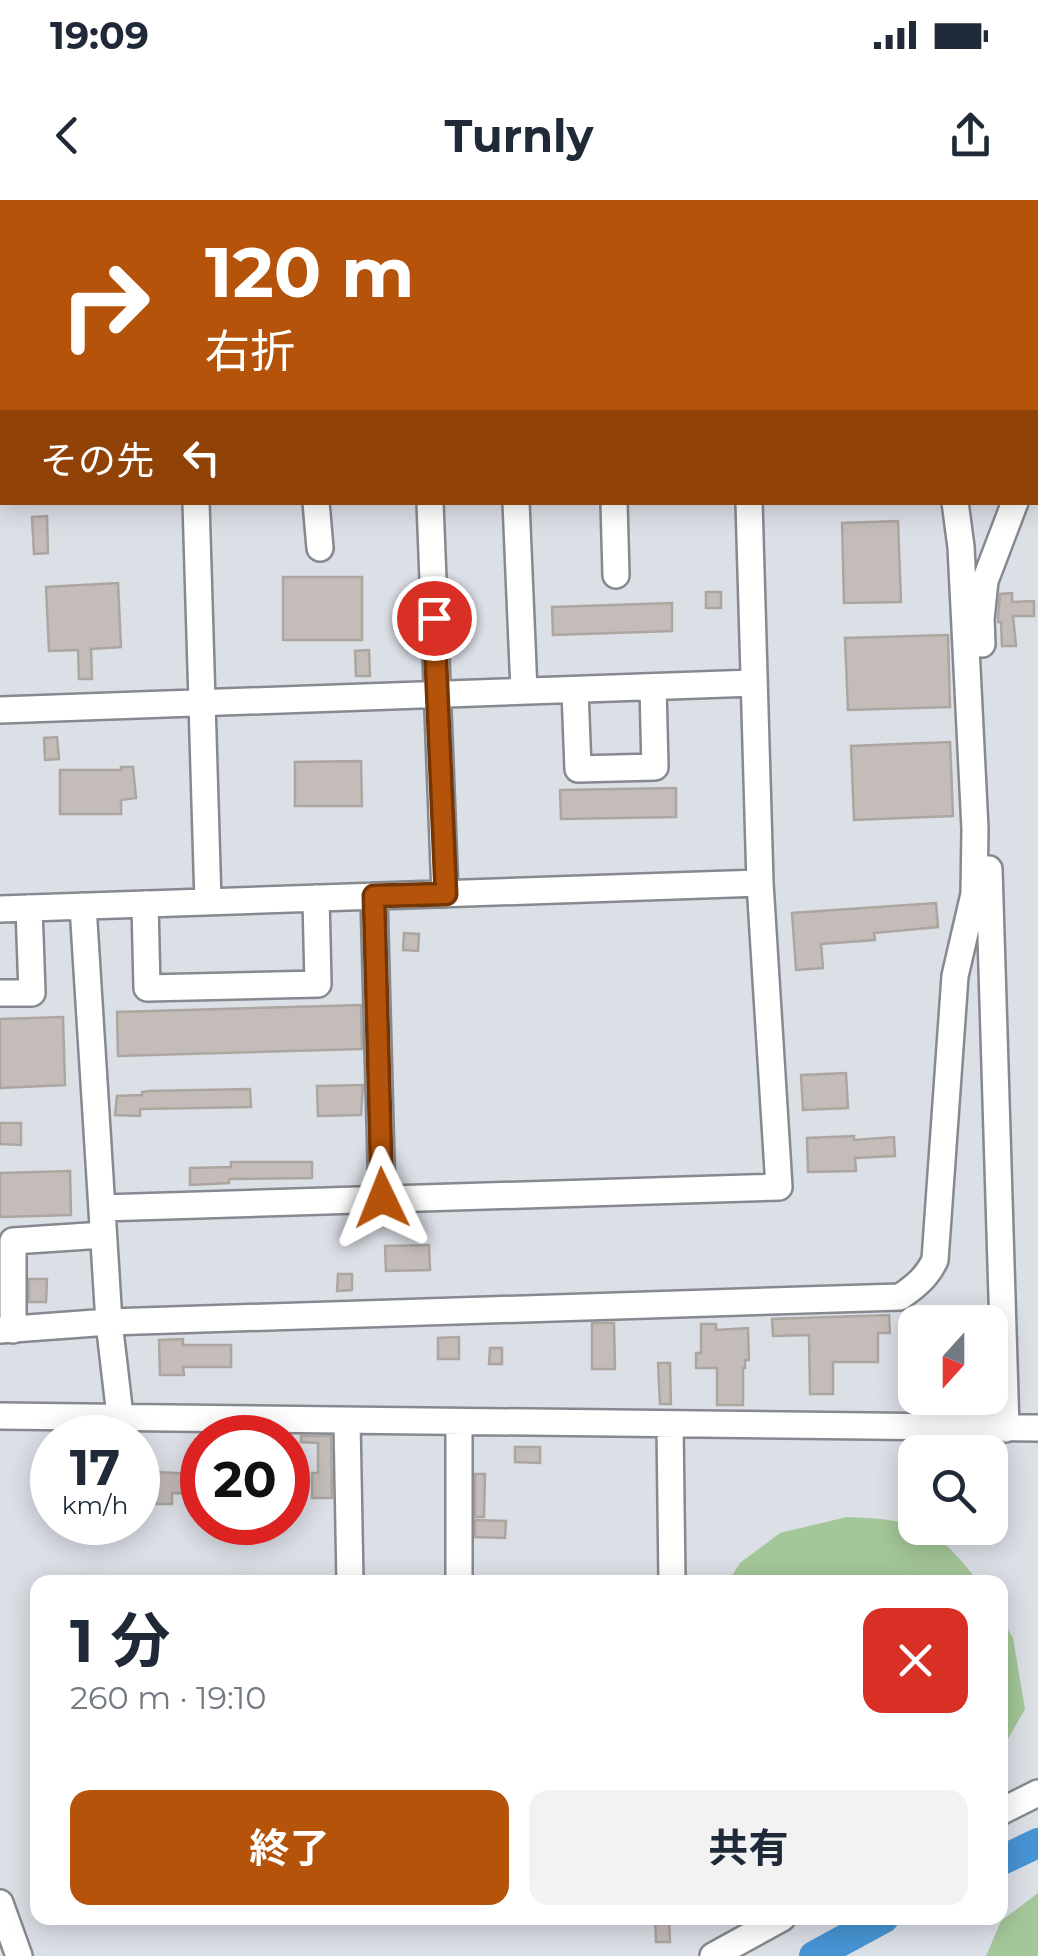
<!DOCTYPE html>
<html lang="ja">
<meta charset="utf-8">
<style>
body{margin:0;font-family:Montserrat,"Noto Sans JP",sans-serif;background:#f2f2f3;color:#1f2937;height:100vh;display:flex;flex-direction:column;font-size:38px;white-space:nowrap}
*{box-sizing:border-box;margin:0}
p{font-size:32px;color:#747a83}
.icon{flex:none;width:55px;height:55px;fill:none;stroke:currentColor;stroke-width:2;stroke-linecap:round;stroke-linejoin:round}
.map{position:relative;flex:1;overflow:hidden}
.panel{position:absolute;left:30px;top:1375px;width:978px;height:350px;display:flex;flex-direction:column;background:#fff;border-radius:20px;box-shadow:0 5px 25px #0003}
.panel>*{flex:none}
.hud{position:absolute;left:0px;top:0px;width:1040px;height:305px;box-shadow:0 5px 25px #0003;background:#b45309;color:#fff;overflow:hidden}
.needle{width:65px;rotate:201deg}
.fabs{position:absolute;left:898px;top:1105px;display:grid;gap:20px}
.fabs a{display:grid;place-items:center;width:110px;height:110px;border-radius:20px;background:#fff;box-shadow:0 5px 25px #0003;font-size:50px}
.speed{position:absolute;left:30px;top:1215px;display:flex;gap:20px;font-size:50px;font-weight:700;text-align:center}
.speed>*{display:grid;place-content:center;width:130px;height:130px;border-radius:50%;background:#fff;box-shadow:0 5px 25px #0003;line-height:1}
.speed small{font-size:25px;font-weight:400}
.speed .limit{border:15px solid #d22;background:#fff;color:#111}
.pin{position:absolute;display:grid;place-items:center;width:85px;height:85px;color:#fff;margin:-42px;border:5px solid #fff;border-radius:50%;box-shadow:0 2px 10px #0007}
.me{position:absolute;width:110px;margin:-55px;rotate:358deg;stroke-linejoin:round;filter:drop-shadow(0 0 8px #0008)}
.turn{display:flex;align-items:center;gap:35px;height:210px;padding:0 40px;font-size:45px}
.turn .icon{width:130px;height:130px;stroke-width:2.5}
.turn b{display:block;font-size:70px;line-height:85px}
.then{display:flex;align-items:center;height:95px;padding:0 40px;background:#0003;gap:20px;font-size:38px}
.round{display:grid;place-items:center;flex:none;width:105px;height:105px;border-radius:20px;background:#f2f2f3}
.overview{display:flex;align-items:center;justify-content:space-between;height:170px;padding:0 40px}
h1{font-size:60px;font-weight:700;line-height:75px}
.action{display:flex;gap:20px;margin-top:auto;padding:20px 40px}
.action a{flex:1;height:115px;border-radius:20px;background:#b45309;color:#fff;font-size:40px;font-weight:700;line-height:115px;text-align:center}
.action a+a{background:#f2f2f3;color:#1f2937}
.status{display:flex;justify-content:space-between;align-items:center;height:70px;padding:0 50px;background:#fff;direction:ltr}
.status svg{height:28px;fill:currentColor}
header{display:flex;justify-content:space-between;align-items:center;height:130px;padding:0 40px;background:#fff;font-size:45px;font-weight:700}
.map>svg:first-child{display:block}
.green{fill:#a4c799}
.lines{fill:none;stroke-linecap:round;stroke-linejoin:round}
.river{stroke:#4794d4;stroke-width:30}
.building{fill:#c4bcb8;stroke:#aca5a0;stroke-width:2.5}
.minor-casing{stroke:#868990;stroke-width:30}
.minor{stroke:#fff;stroke-width:25}
.route-casing{stroke:#753606;stroke-width:25}
.route{stroke:#b45309;stroke-width:18}
</style>
<div class="status"><b>19:09</b><svg viewBox="0 0 49 12"><path d="M0 12V9h3v3zM5 12V6h3v6zM10 12V3h3v9zM15 12V0h3v12zM26 1h20v11H26zM47 4h2v5h-2z"/></svg></div>
<header><svg class="icon" aria-label="back" viewBox="0 0 24 24"><path d="M15 5l-7 7 7 7"/></svg>Turnly<svg class="icon" aria-label="share" viewBox="0 0 24 24"><path d="M12 15V3M7 8l5-5 5 5M5 13v7h14v-7"/></svg></header>
<div class="map">
<svg width="1038" height="1756" viewBox="0 0 1038 1756">
<rect width="100%" height="100%" fill="#dbdfe6"/>
<!-- green -->
<path class="green" d="M847 1317C914 1319 938 1327 978 1382H728L740 1363 780 1333Z
M1000 1417 1013 1438 1025 1509 1000 1553Z
M1038 1693V1756H986L1001 1721Z"/>
<g class="lines">
<!-- river -->
<path class="river" d="M1000 1661 1038 1643
M814 1756 884 1718"/>
</g>
<!-- building -->
<path class="building" d="M47 316 48 353 34 354 32 317Z
M898 321 901 402 844 403 842 323Z
M283 377H362V440H283Z
M118 383 121 447 91 449 92 479H79L78 450 49 451 46 387Z
M706 392H721V408H706Z
M1012 393V402L1034 401V416H1013L1016 446H1002L1001 422H998V416L1000 394Z
M672 403V431L553 435 552 407Z
M948 435 950 507 848 510 845 438Z
M369 450 370 476H356L355 451Z
M57 537 59 559 45 560 44 538Z
M950 542 953 616 854 620 851 546Z
M361 561 362 606H295V562Z
M121 567H133L136 598 121 600V614H60V570H121Z
M676 588V617L561 619 560 590Z
M936 703 938 727 874 733 875 740 821 744 823 768 796 770 792 713Z
M404 733 419 734 418 751 403 750Z
M361 805 362 849 118 856 117 812Z
M63 817 65 885 0 888V819Z
M846 873 848 908 803 910 801 875Z
M363 885 361 915 318 916 317 886Z
M250 889 251 907 140 909V916L115 915 117 896 142 895V892L149 891Z
M0 923H21V945L0 944Z
M854 936V940L894 937 895 956 855 958 856 971 808 972 807 938Z
M231 962H312V978L229 979V983L190 985V968L231 967Z
M70 971 71 1015 0 1017V973Z
M429 1045 430 1070 386 1071 385 1046Z
M338 1074H352V1090L337 1091Z
M29 1079H47L46 1102H29Z
M889 1115 890 1133H878V1162H833V1194H810L809 1135 773 1136 772 1119Z
M592 1123H614L615 1169H592Z
M701 1124H716V1130L748 1128 749 1160H745V1168H743V1205H717V1168H696V1153H701Z
M459 1137V1159H438V1138Z
M183 1139V1145H231V1167H183L184 1175H160L159 1140Z
M490 1148H502V1164H489Z
M658 1163H670L671 1204H660Z
M301 1236H331L332 1298H312V1273H318V1243L301 1242Z
M515 1247H540V1263L515 1262Z
M156 1272 193 1274 192 1294 172 1293V1304H155Z
M475 1274H485L484 1317H475Z
M475 1320 506 1321 505 1338 475 1337Z
M655 1718H669L670 1742H656Z"/>
<g class="lines">
<!-- minor casing -->
<g class="minor-casing">
<path id="minor" d="M377 0V2
M741 0V2
M893 0V2
M934 0V2
M1020 0 1021 2
M18 2 20 0
M0 24 2 21
M1038 124V126
M1038 212V210
M0 250H2
M196 302 208 702
M316 302 320 348
M430 302 445 694
M516 302 524 491
M614 302 616 375
M982 444 981 419 985 381 1015 302
M575 490 578 569 655 567 653 487
M0 510 754 483
M989 669 1006 1229
M374 696 382 998
M145 704 147 788 318 784 316 698
M83 706 109 1122 120 1216
M0 709 760 683
M0 793H32L29 708
M102 1008 779 987 760 683 749 302
M0 1130 109 1122 900 1097C916 1086 927 1077 935 1060L955 776 974 694 975 629 961 347 955 302
M13 1130V1041L103 1035
M0 1216 1038 1228
M347 1221 350 1382
M459 1223V1382
M670 1224 672 1382
M1000 1612 1038 1593
M0 1703 19 1756
M713 1756 782 1718"/>
</g>
<!-- minor -->
<use href="#minor" class="minor"/>
</g>
<g class="lines">
<!-- route casing -->
<g class="route-casing">
<path id="route" d="M382 998 374 696 446 694 434 418"/>
</g>
<!-- route -->
<use href="#route" class="route"/>
</g>
</svg>
<div class="fabs">
<a><svg class="needle" viewBox="-14 -14 28 28"><path d="M0-13l5 13h-10z" fill="#e53935"/><path d="M0 13l5-13h-10z" fill="#747a83"/></svg></a>
<a><svg class="icon" aria-label="search" viewBox="0 0 24 24"><circle cx="10" cy="10" r="6"/><path d="M15 15l6 6"/></svg></a>
</div>
<div class="speed"><div>17<small>km/h</small></div><div class="limit">20</div></div>
<div class="pin" style="left:434px;top:418px;background:#d93025"><svg class="icon" aria-label="arrive" viewBox="0 0 24 24"><path d="M6 21V4h12l-3 4 3 4H6"/></svg></div>
<svg class="me" style="left:382px;top:998px" viewBox="-20 -20 40 40"><path d="M0-17L14 15 0 8-14 15z" fill="#b45309" stroke="#fff" stroke-width="4"/></svg>
<div class="hud">
<div class="turn"><svg class="icon" aria-label="right" viewBox="0 0 24 24"><path d="M7 20v-9h11M14 6l5 5-5 5"/></svg><div><b>120 m</b>右折</div></div>
<div class="then">その先<svg class="icon" aria-label="left" viewBox="0 0 24 24"><path d="M17 20v-9H6M10 6l-5 5 5 5"/></svg></div>
</div>
<section class="panel">
<div class="overview"><div><h1>1 分</h1><p>260 m · 19:10</p></div><a class="round" style="background:#d93025;color:#fff"><svg class="icon" aria-label="close" viewBox="0 0 24 24"><path d="M6 6l12 12M18 6L6 18"/></svg></a></div>
<div class="action"><a>終了</a><a>共有</a></div>
</section>
</div>
